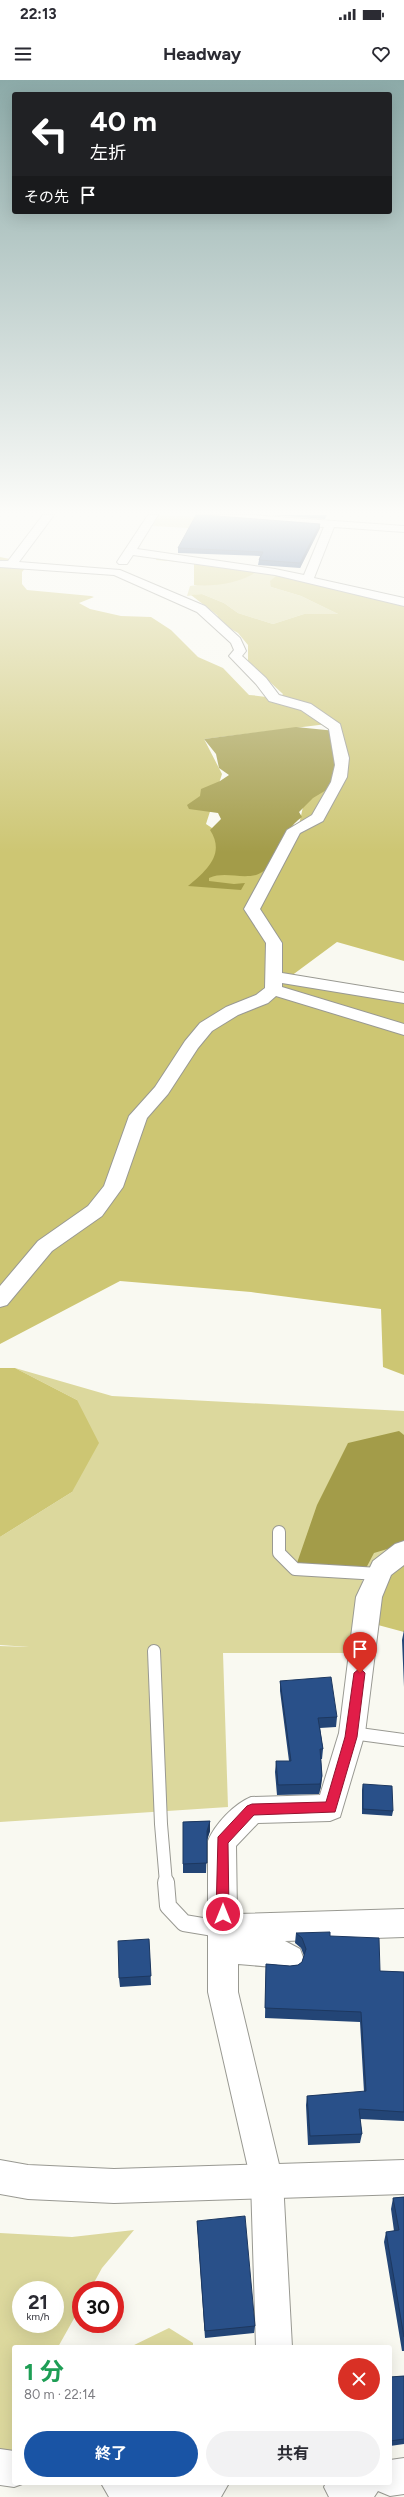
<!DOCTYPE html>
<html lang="ja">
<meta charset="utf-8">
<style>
body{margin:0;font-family:Figtree,"Noto Sans JP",sans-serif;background:#f2f2f3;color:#2b2b33;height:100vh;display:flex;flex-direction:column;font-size:15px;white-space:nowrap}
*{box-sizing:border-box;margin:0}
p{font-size:13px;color:#7c7c81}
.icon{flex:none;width:22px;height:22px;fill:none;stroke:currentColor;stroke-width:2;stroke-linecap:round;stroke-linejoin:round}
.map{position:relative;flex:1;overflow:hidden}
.details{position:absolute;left:12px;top:2265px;width:380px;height:140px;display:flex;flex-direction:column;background:#fff;border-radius:4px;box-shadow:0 4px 16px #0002}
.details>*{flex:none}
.hud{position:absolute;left:12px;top:12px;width:380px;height:122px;border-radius:4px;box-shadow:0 4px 16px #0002;background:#202124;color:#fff;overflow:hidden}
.speed{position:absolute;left:12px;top:2201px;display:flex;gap:8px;font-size:20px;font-weight:700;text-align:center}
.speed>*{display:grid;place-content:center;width:52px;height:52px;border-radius:50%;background:#fff;box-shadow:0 4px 16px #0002;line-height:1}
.speed small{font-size:10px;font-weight:400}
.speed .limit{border:6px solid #d22;background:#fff;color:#111}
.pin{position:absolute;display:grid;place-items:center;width:34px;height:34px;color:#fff;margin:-41px -17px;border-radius:50% 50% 50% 0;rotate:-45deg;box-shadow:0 0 4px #0007}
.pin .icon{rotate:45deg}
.me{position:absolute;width:44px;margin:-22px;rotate:0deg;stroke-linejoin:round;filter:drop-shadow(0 0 3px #0008)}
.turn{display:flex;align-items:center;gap:14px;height:84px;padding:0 12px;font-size:18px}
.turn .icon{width:52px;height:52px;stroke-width:2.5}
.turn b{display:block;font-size:28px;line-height:34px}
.then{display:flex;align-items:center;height:38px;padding:0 12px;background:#0003;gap:8px;font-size:15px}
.round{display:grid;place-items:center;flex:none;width:42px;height:42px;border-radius:21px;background:#f2f2f3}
.summary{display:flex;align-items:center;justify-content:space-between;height:68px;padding:0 12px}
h1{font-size:24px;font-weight:700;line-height:30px;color:#1e9e55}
.cta{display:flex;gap:8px;margin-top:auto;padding:8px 12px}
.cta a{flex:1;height:46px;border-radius:24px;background:#1954a5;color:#fff;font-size:16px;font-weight:700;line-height:46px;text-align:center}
.cta a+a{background:#f2f2f3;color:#2b2b33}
.status{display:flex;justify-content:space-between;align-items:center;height:28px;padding:0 20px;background:#fff;direction:ltr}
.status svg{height:11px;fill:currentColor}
header{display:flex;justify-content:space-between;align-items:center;height:52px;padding:0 12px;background:#fff;font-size:18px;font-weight:700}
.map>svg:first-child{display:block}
.green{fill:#dcd89d;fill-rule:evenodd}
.forest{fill:#cdc673}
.water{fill:#a39c49}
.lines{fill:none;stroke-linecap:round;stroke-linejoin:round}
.service-far1-casing{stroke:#999992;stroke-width:14}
.service-casing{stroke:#999992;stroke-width:18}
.minor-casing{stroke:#999992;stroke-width:2}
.tertiary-casing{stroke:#999992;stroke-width:2}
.service-far1{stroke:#fff;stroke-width:12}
.service{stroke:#fff;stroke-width:16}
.minor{fill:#fff;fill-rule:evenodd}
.tertiary{fill:#fff;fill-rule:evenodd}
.wall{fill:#234576}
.shaded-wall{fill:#1d3860}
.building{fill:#295089;stroke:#1d3860}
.route{fill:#e11d48;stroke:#92132f}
</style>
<div class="status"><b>22:13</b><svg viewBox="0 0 49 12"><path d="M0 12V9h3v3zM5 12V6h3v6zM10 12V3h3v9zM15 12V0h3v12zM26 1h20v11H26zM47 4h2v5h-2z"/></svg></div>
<header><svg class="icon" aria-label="menu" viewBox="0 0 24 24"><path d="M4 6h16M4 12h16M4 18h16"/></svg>Headway<svg class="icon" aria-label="heart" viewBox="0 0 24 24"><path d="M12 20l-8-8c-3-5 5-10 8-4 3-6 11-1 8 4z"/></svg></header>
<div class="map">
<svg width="404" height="2417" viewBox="0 0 404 2417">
<rect width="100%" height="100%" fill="#f9f9f1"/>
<!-- green -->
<path class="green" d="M158 435 229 438 223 450 153 446Z
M255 492 280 493 271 507 301 516 338 534H304L273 544 238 533 224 523 202 514 187 516 190 506 235 500Z
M15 1288 112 1316 404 1331V1473L364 1492 349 1573H223L228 1727 0 1742V1566L29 1567 0 1565V1457L72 1412 77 1320Z
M134 2150 102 2188 90 2210H81V2226L58 2267H14V2386L0 2385V2153L72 2157ZM21 2210H55V2244H21Z
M169 2248 193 2263V2267H130Z"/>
<!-- forest -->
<path class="forest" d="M158 475 256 492C241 503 212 507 194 505V483L156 480Z
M0 477 15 480 27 486 22 492V504L27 510 91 516 94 517 79 523 90 529 121 536 151 537 171 550 198 577 223 588 249 615C278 617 305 626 327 644L204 659 222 694 206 744 221 754 220 766 231 771 299 745 304 722 348 683 337 645 300 622 280 618 283 614 248 582V565L238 553 222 544 217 535 191 515 202 514 224 523 238 533 273 544 304 534H338L301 516 271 507 270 501 280 493 404 522V881L337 862 287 899 404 918V1295L383 1287 381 1229 251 1212 120 1201 0 1264Z
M0 1288H15L77 1320 99 1363 72 1412 0 1457Z
M404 1483V1552L378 1545 375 1528 391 1492Z"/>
<!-- water -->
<path class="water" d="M296 647 336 651 341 690 328 709 313 718 299 732 302 737C290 746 286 753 286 768 278 776 267 792 256 795 239 799 225 791 209 798V801L234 804 245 803 241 810 188 806C206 791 226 774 210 750L221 739 218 733 189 729 187 725 200 716 201 709 220 701 229 695 219 688 216 674 204 659Z
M399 1351 404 1355V1464L374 1473 364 1492 297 1483 317 1425 348 1363Z"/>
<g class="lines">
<!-- service-far1 casing -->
<g class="service-far1-casing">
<path id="service-far1" d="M279 1452V1473L295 1489 379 1494
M154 1571 161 1744 166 1803
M352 1653 404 1660"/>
</g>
<!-- service casing -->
<g class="service-casing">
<path id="service" d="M166 1802 168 1826 184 1843 220 1849"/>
</g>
<!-- minor casing -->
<g class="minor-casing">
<path id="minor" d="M43 435H54L19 482 120 490 205 526 240 558 246 571 242 576 266 598 279 615 311 624 340 644 349 678 347 697 323 741 300 753 260 829 282 863V893L404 913V923L282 903V907L404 944V955L276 916 268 923 238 935 212 951 198 968 168 1014 147 1038 123 1107 102 1136 52 1171 7 1225 0 1227V1206L38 1161 88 1126 104 1106 129 1036 155 1007 185 961 200 943 226 927 256 915 265 908 266 863 244 829 287 750 312 735 331 702 335 685 329 649 301 630 269 621 256 604 229 576 234 570 231 563 197 532 114 495 0 487V481H8Z
M148 435H158L137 469 275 489 304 495 324 447 203 438 198 435H250L404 446V452L334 447 314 498 404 518V526L275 495 133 475 127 484H119L117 482Z
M404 1461V1485L391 1495 382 1517 365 1653 340 1737 330 1741 258 1743 236 1766 237 1834 404 1829V1857L285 1861 300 1869 304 1880 300 1891 289 1895 273 1887 238 1884V1912L283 2101 292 2267H256L251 2101 208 1912V1761C215 1744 234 1724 251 1717L320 1715 339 1653 356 1517 373 1481 395 1464Z
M0 2369 14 2371V2403H25L14 2407 0 2405Z
M404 2378V2414L390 2416 378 2411 374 2417H329L324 2407 326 2403H390V2380Z
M101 2403H229L221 2417H109Z"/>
</g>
<!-- tertiary casing -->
<g class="tertiary-casing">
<path id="tertiary" d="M0 2080 28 2085 114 2089 404 2080V2114L114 2123 28 2119 0 2114Z"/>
</g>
<!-- service-far1 -->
<use href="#service-far1" class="service-far1"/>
<!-- service -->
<use href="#service" class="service"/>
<!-- minor -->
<use href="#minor" class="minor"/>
<!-- tertiary -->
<use href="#tertiary" class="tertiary"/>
</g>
<!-- wall -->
<path class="wall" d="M272 435H327L325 439Z
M320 448 300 488 258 485 259 480 260 476 178 473V468Z
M404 1550V1607L402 1560Z
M280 1601 337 1637 336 1647 320 1648 323 1669 322 1679H321L322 1696 321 1706 319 1714 277 1715 275 1692 276 1681H289L280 1611Z
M363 1704 393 1731 392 1736 362 1734V1710Z
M210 1741V1751L207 1761 206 1793H183V1742Z
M296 1853 330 1856 380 1891 404 1892V2041L360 2039 362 2054 360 2063 308 2065 306 2025 307 2016 364 2012 360 1942 265 1938 266 1884 290 1886 298 1885 302 1882 304 1876 301 1868 295 1863Z
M149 1859 151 1905 120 1907 119 1898Z
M404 2117V2271H402L384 2162 386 2152 394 2151 391 2129 393 2118Z
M197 2141 255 2246 254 2253 205 2258Z
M404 2296V2364L390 2366V2297Z"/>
<!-- shaded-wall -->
<path class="shaded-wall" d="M320 444V448L300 488V483Z
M322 1696 321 1706 319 1714 320 1704Z
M210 1741V1751L206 1761 207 1751Z"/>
<!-- building -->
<path class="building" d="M196 435H205L320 444 300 483 259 480 263 472 178 468Z
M331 1597 337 1637 318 1638 323 1669H320L322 1696 320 1704 278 1705 276 1681H291L280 1601Z
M363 1704 392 1706 393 1731 363 1729Z
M210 1741 207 1751V1783L183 1784V1742Z
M330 1852V1856L379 1858 380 1891 404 1892V2032L359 2029 362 2054 310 2056 307 2016 366 2011 361 1932 265 1928 266 1884 290 1886 298 1885 302 1882 306 1869 302 1858 296 1853Z
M149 1859 151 1896 119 1898 118 1861Z
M404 2117V2257L386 2152 399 2150 393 2118Z
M245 2136 255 2246 205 2251 197 2141Z
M404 2296V2359L390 2361V2297Z"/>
<!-- sky -->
<linearGradient id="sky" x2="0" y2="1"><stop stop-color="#8caaa8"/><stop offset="0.56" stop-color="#fcfcf9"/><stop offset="1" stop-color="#fcfcf9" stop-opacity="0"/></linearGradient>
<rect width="404" height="773" fill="url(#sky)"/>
<!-- route -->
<path class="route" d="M360 1588 365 1593 357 1657 335 1732 254 1735 228 1763 229 1834 227 1839 223 1840 218 1839 216 1834 218 1757 247 1726 252 1724 326 1722 345 1657 354 1593Z"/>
</svg>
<div class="speed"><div>21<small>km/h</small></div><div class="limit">30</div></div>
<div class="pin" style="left:360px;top:1593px;background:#d93025"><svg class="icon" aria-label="arrive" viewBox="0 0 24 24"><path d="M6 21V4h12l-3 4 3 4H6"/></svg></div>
<svg class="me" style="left:223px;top:1834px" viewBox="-20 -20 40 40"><circle r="17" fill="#e11d48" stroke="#fff" stroke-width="3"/><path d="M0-11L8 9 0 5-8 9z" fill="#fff"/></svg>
<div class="hud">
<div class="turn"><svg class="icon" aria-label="left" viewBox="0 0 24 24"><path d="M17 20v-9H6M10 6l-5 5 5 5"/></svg><div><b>40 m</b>左折</div></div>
<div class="then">その先<svg class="icon" aria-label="arrive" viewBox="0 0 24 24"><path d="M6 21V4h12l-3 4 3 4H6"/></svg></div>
</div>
<section class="details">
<div class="summary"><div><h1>1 分</h1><p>80 m · 22:14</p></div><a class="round" style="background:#d93025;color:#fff"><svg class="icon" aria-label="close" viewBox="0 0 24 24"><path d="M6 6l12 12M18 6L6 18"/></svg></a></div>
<div class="cta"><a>終了</a><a>共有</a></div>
</section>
</div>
